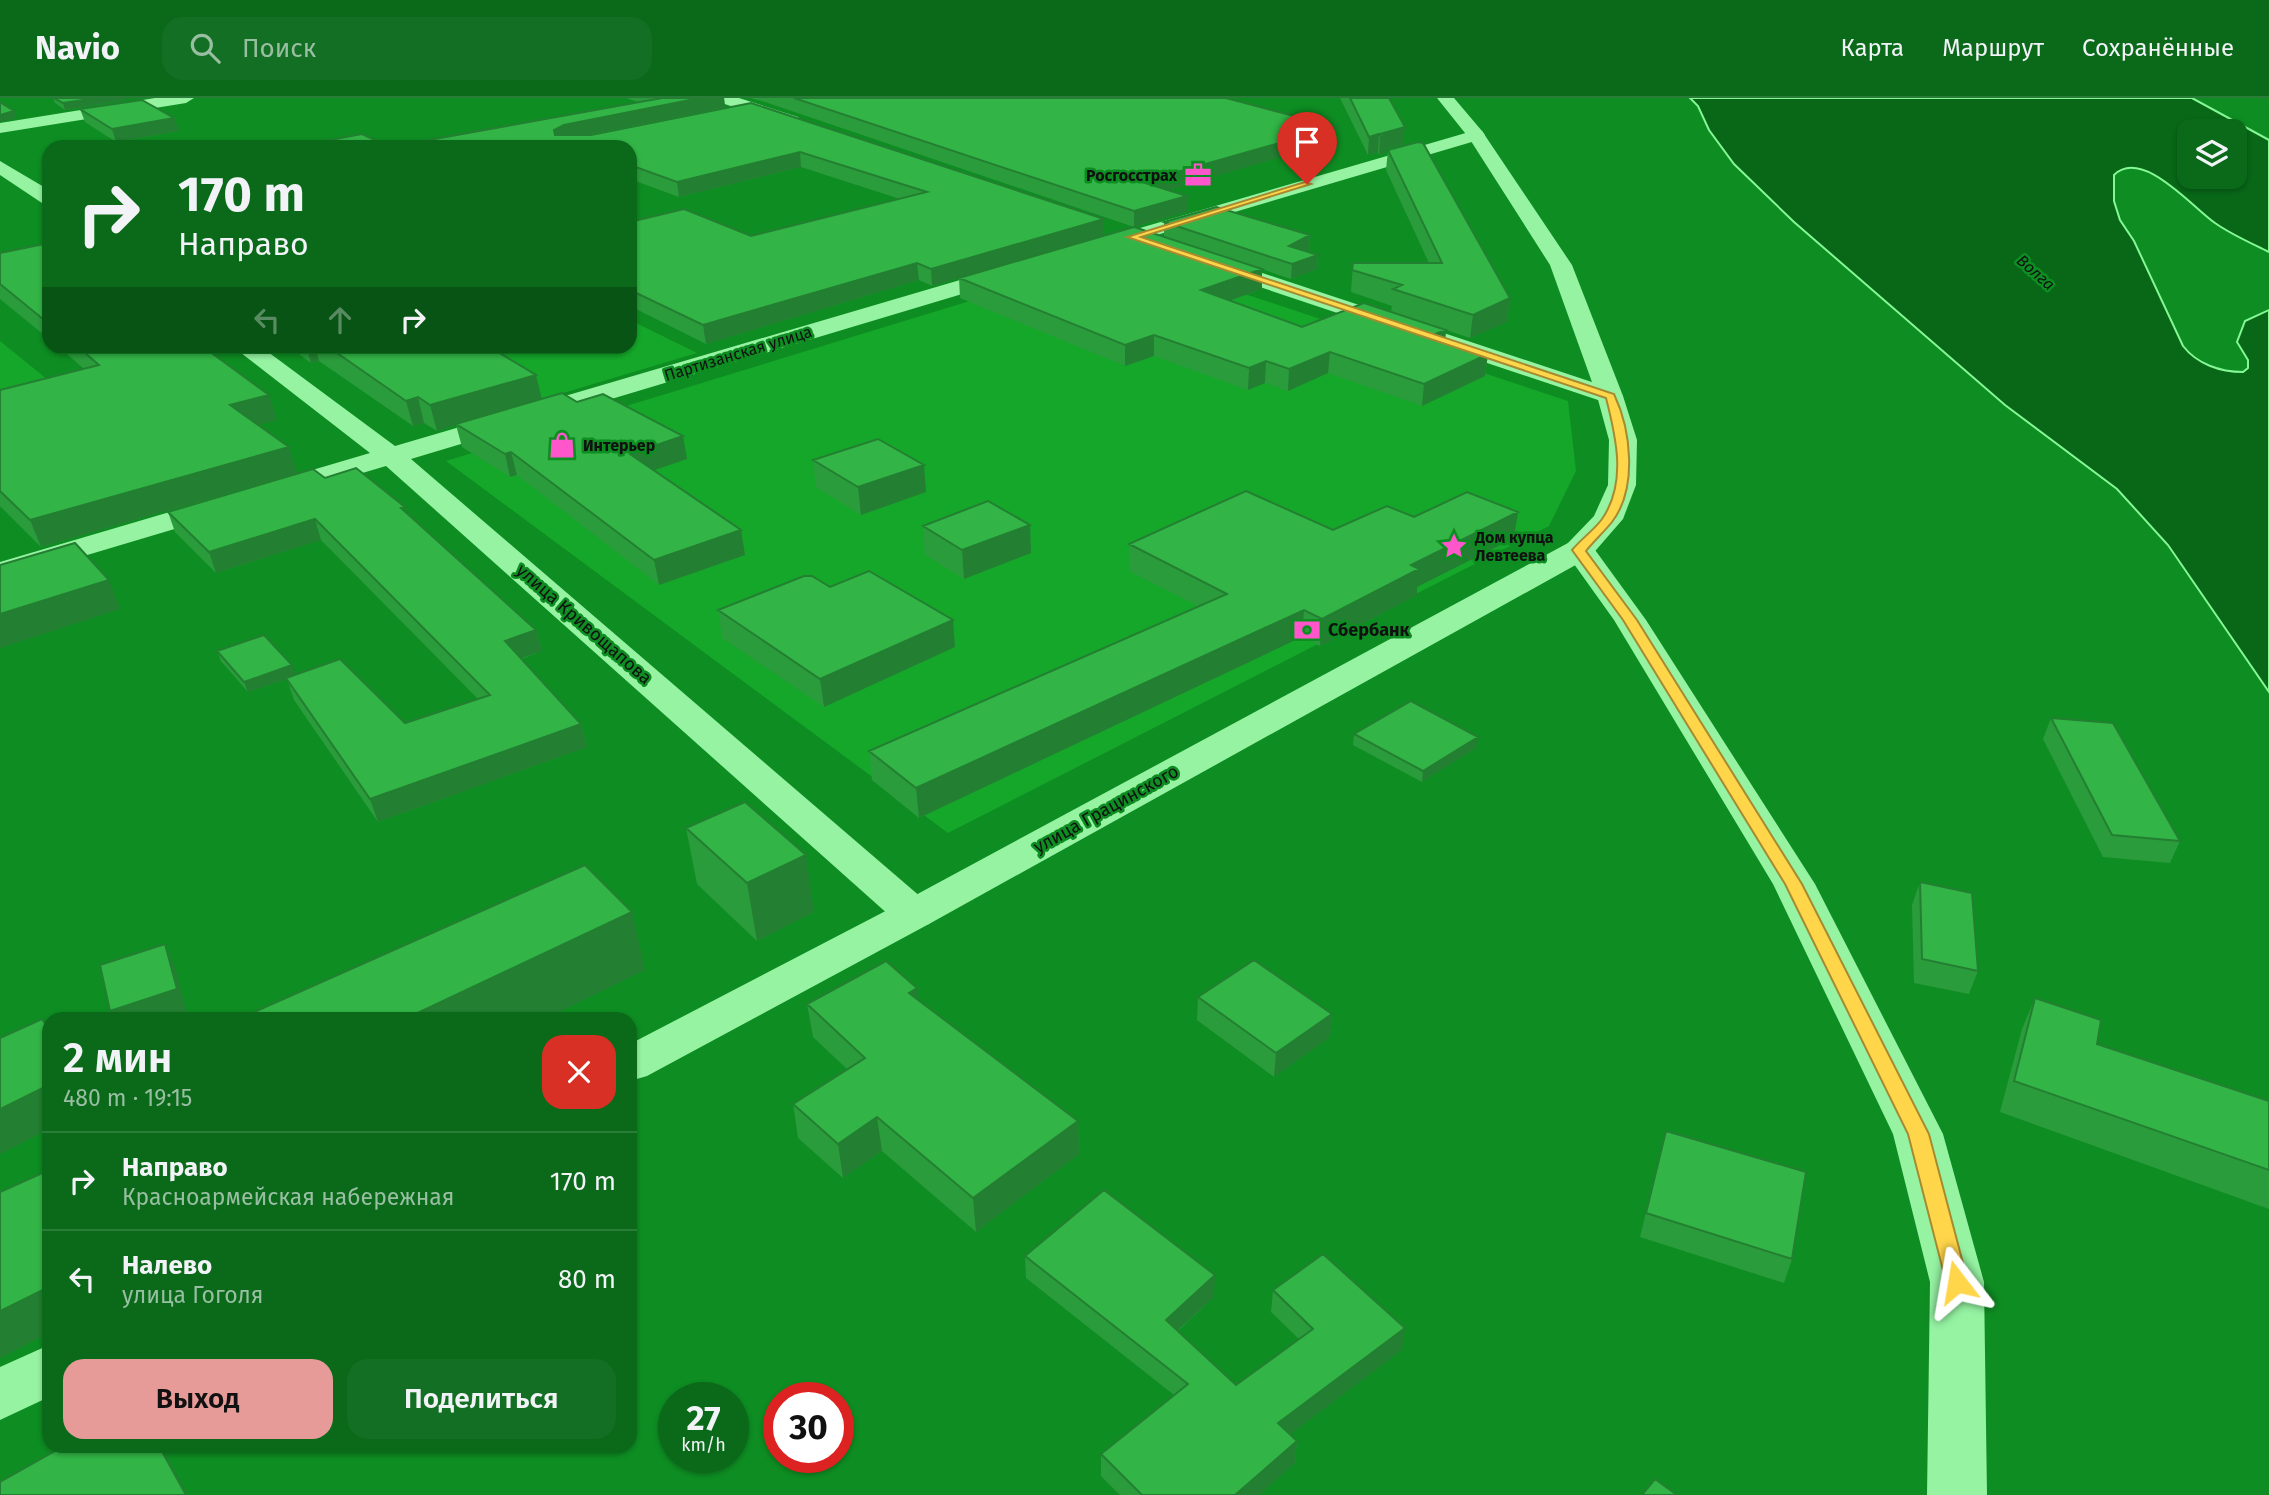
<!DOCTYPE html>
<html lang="ru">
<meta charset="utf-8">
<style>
body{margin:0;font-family:"Fira Sans",sans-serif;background:#136f23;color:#f1f3f6;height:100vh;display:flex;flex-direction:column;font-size:26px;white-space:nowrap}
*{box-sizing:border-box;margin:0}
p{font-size:23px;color:#99bfa2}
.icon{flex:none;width:38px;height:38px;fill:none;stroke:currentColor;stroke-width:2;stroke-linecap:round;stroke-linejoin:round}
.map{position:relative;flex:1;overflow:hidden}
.drawer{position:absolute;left:42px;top:914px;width:595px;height:441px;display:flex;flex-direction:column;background:#0a6a1a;border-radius:21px;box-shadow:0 2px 5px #0004}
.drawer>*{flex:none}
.top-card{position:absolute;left:42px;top:42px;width:595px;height:214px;border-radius:21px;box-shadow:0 2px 5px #0004;background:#0a6a1a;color:#f1f3f6;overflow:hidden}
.tools{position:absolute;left:2177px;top:21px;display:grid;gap:14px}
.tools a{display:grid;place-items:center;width:70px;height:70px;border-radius:14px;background:#0a6a1a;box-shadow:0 2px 5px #0004;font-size:35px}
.speed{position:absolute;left:658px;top:1284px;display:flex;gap:14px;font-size:35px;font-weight:700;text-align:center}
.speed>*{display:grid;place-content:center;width:91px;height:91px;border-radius:50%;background:#0a6a1a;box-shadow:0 2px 5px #0004;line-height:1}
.speed small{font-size:18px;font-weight:400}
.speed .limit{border:10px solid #d22;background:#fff;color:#111}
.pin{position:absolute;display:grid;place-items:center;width:60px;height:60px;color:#fff;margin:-72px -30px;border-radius:50% 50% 50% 0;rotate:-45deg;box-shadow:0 0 7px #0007}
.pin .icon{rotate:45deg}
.me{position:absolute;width:77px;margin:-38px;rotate:346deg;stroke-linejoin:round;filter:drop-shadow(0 0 5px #0008)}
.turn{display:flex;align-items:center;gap:24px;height:147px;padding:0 21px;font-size:32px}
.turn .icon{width:91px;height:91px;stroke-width:2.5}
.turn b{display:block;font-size:49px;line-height:60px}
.lanes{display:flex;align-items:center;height:66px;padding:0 21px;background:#0003;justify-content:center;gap:35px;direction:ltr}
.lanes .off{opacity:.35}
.round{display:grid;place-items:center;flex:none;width:74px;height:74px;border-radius:21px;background:#136f23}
.summary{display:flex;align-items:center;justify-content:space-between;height:119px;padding:0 21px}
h1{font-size:42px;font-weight:600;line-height:52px}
.button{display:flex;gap:14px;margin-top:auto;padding:14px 21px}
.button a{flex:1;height:80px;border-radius:21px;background:#e69b98;color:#111;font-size:28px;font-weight:600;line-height:80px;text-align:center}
.button a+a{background:#136f23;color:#f1f3f6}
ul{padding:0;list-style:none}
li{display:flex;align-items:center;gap:21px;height:98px;padding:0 21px;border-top:2px solid #2a7d39}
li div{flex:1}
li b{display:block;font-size:26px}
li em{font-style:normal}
header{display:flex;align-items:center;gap:42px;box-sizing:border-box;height:98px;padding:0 35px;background:#0a6a1a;border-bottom:2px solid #2a7d39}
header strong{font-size:33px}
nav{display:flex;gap:38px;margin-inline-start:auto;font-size:24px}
.search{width:490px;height:63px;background:#136f23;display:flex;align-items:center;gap:18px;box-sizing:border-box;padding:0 24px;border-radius:21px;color:#99bfa2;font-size:26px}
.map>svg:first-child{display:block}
.green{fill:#15a72a}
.water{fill:#086818;stroke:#85f794;stroke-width:2;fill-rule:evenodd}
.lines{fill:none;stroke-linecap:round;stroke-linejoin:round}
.minor{fill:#95f3a2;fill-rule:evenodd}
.tertiary{fill:#95f3a2;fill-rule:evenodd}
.wall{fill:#2b9c3c}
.shaded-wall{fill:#237f31}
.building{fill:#32b546;stroke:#237f31;stroke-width:2}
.route{fill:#ffd54a;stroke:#a68a30;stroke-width:2}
.labels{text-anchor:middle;stroke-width:5;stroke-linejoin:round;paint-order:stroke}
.far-poi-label{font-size:16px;font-weight:bold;fill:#111;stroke:#0e8d22;text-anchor:start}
.far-water-label{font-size:16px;font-style:italic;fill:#111;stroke:#0e8d22}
.far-street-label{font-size:16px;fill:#111;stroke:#0e8d22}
.street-label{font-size:18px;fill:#111;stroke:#0e8d22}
.poi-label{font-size:18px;font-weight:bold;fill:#111;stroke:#0e8d22;text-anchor:start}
</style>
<header>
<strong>Navio</strong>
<div class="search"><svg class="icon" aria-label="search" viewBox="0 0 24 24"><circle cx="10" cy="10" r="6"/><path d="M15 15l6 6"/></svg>Поиск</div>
<nav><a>Карта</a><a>Маршрут</a><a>Сохранённые</a></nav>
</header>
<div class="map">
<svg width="2269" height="1397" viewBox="0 0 2269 1397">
<rect width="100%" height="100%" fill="#0e8d22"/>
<!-- green -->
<path class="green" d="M1124 156 1568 303 1576 373 1549 428 948 735 446 363Z
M630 222 697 255 543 301 454 249 630 248Z
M0 243 53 286 0 300Z"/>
<!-- water -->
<path class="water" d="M1690 0H2192L2269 42V154C2251 145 2232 137 2215 125 2193 110 2142 49 2114 77V103L2120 122 2134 143 2183 248C2197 266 2220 274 2243 274L2248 270V262L2237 244 2245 223 2269 212V594L2168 447 2117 391 2005 307 1794 124 1734 66 1709 32 1698 8ZM2189 33H2235V79H2189Z"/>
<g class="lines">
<!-- minor -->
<path class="minor" d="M155 0H194L186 5 0 35V25Z
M714 0H739L798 19 801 23 792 28 786 27 716 3Z
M1476 32 1482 33 1485 37 1482 41 1106 152H1092L1088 148 1092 144Z
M0 63 49 92V107L42 105 0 77Z
M1214 159 1619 293 1623 298 1619 303 1610 306 1601 303 1206 171 1203 166 1206 161Z
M1011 167 1019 169 1022 174 1019 179 411 361 929 806 935 816 929 826 914 830 899 826 386 368 0 483V464L370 355 232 248H260L395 348Z
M1579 443 1590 445 1646 522 1815 786 1943 1036 1984 1184 1987 1397H1927L1930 1184 1893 1036 1773 786 1614 522 1564 452 1568 445Z"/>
<!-- tertiary -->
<path class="tertiary" d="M1437 0H1454L1482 33 1572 167 1623 298 1637 342 1636 387 1623 421 1590 459 929 826 647 978 630 983V946L899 806 1568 445 1594 418 1608 387 1609 342 1597 298 1550 167 1469 40Z
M49 1247V1299L0 1322V1269Z"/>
</g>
<!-- wall -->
<path class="wall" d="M53 0H125V2L65 12 55 5Z
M626 0H724L725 9 589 37 751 5 1104 121V138L1134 129 765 4 750 0H1226L1336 29 1335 43 1168 92 1187 98V114L1134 129 1262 171V191L1229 203 1302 229 1364 205 1391 214 1392 208 1351 194 1353 165H1429L1386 72 1388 52 1418 44 1423 45 1510 200 1507 224 1470 240 1446 232 1445 243 1488 256 1485 278 1422 308 1328 275 1288 293 1265 285 1248 292 1154 258 1125 268 960 200 959 180 932 188 919 182 706 246 630 208V124L684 111 751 138 900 101 801 69 679 99 630 81V49H390L638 4Z
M1340 0H1389L1403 46 1386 51V55L1379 57 1378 54 1368 57Z
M80 11 174 20 179 33 116 44 85 24Z
M1164 124 1310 137 1309 152 1306 153 1318 157 1317 171 1291 181 1164 138Z
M49 145V241L0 201V155Z
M58 248H202L277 322 257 327 297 375 41 449 0 408V292L84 271Z
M288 248H488L542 301 577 304 687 361 654 372 741 432 745 457 659 487 517 377 510 379 462 349 456 327 437 333 424 325 413 328 319 263 311 265Z
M813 362 926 394 861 417 816 389Z
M325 380 407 416 536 532 542 553 522 561 581 626 587 649 378 724 294 602 287 581 248 594 221 563 217 553 296 576 405 625 478 601 321 442 216 475 175 434 168 414Z
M1414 419 1514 440 1417 489V497L1320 548 1302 539 919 720 872 682 869 653 1198 508 1129 473V446L1333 432Z
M1030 427 1031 455 964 481 925 457 923 428Z
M830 489 953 522 955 549 824 609 722 540 718 512Z
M2051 620 2180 743 2170 765 2103 759 2043 641Z
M1354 636 1476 650 1422 684 1353 647Z
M686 730 814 814 757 843 697 786Z
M1920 784 1978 873 1969 896 1914 885 1912 807Z
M1198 899 1332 916 1330 939 1274 979 1197 922Z
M2035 900 2097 946 2269 1003V1111L2000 1014 2022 931Z
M918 902 1078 1023 1079 1056 976 1134 882 1053 843 1080 798 1040 793 1006 847 971 813 939 807 906Z
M1666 1033 1792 1161 1784 1185 1640 1139Z
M1025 1158 1214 1199 1178 1233 1236 1287 1299 1241 1271 1214 1273 1192 1402 1252 1290 1336 1297 1343 1295 1365 1259 1397H1120L1101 1378V1356L1174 1297 1026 1180Z"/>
<!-- shaded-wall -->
<path class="shaded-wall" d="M97 0H125V2L65 12 63 5Z
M700 0H724L725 9 566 41 557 47 554 32 564 27Z
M14 13 17 20 0 24V17Z
M174 20 179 33 116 44 112 31Z
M1336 29 1335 43 1142 100V84Z
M1405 29 1403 46 1386 51V55L1379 57 1380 36Z
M1379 36 1378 54 1368 57 1369 39Z
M800 54 801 69 679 99 677 84Z
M1187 98V114L1134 129V113Z
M1104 121V138L932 188 931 171Z
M1310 137 1309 152 1288 163 1289 148Z
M1318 157 1317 171 1291 181 1292 166Z
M917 165 919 182 706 246 703 227Z
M1262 171V191L1201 213V192Z
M1510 200 1507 224 1470 240 1473 217Z
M1446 232 1444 252 1430 238Z
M1154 237V258L1125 268V247Z
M306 248H315L319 263 311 265Z
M1330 254 1328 275 1288 293 1289 271Z
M1488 256 1485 278 1422 308 1424 286Z
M1266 263 1265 285 1248 292 1249 270Z
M536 277 542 302 456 326V327L437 333 430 307Z
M269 297 277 322 238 332 230 307Z
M418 299 424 325 413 328 406 303Z
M683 338 687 361 634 379 630 356Z
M289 349 297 375 41 449 30 422Z
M511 354 517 377 510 379 505 356Z
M924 367 926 394 861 417 858 389Z
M1518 414 1514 440 1417 489V497L1320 548 1322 521 1411 467Z
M315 421 321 442 216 475 209 454Z
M1030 427 1031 455 964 481 962 452Z
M741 432 745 457 659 487 654 462Z
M109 482 120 511 0 550V516Z
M1304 512 1302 539 919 720 916 690Z
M953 522 955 549 824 609 820 581Z
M536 532 542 553 511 564 505 543Z
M292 567 296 578 248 594 244 584Z
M581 626 587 649 378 724 370 701Z
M1478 639 1476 650 1422 684 1423 673Z
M806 757 814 814 757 843 747 785Z
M632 814 645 872 547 920H407Z
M165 846 175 869 187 914 169 920H113L110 913Z
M917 890 920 923 909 895Z
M1332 916 1330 939 1274 979 1276 955Z
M49 987V1031L0 1056V1011Z
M877 1019 882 1053 843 1080 838 1046Z
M1078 1023 1079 1056 976 1134 973 1100Z
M1215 1177 1214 1199 1165 1244 1166 1222Z
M49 1189V1235L0 1260V1213Z
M1405 1230 1402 1252 1276 1347 1278 1325Z
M1297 1343 1295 1365 1259 1397H1235Z
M159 1348H161L188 1397H186Z"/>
<!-- building -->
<path class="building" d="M54 0H97L63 5Z
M662 0H700L564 27 554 32 555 37H591L751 5 1104 121 931 171 917 165 703 227 630 192V124L684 111 751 138 927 94 800 54 677 84 630 67V49H390Z
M794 0H1226L1336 29 1142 84 1187 98 1134 113Z
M1350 0H1389L1405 29 1380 36 1387 38 1381 39 1379 36 1369 39Z
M142 2 174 20 112 31 80 11Z
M0 4 14 13 0 17Z
M362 36 390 49H302L299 48Z
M1418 44 1423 45 1510 200 1473 217 1393 191 1402 187 1352 172 1353 165H1442L1388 52Z
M1216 109 1310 137 1289 148 1318 157 1292 166 1164 124Z
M1134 129 1262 171 1201 192 1302 229 1364 205 1446 232 1430 238 1488 256 1424 286 1330 254 1289 271 1266 263 1249 270 1154 237 1125 247 959 180Z
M49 145V226L0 186V155Z
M77 248H202L269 297 230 307 289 349 30 422 0 393V292L99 267Z
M327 248H488L536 277 430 307 418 299 406 303Z
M562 295 577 304 603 296 683 338 630 356 741 432 654 462 511 354 505 356 456 326Z
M878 341 924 367 858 389 813 362Z
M356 370 405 409 401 410 536 532 505 543 581 626 370 701 286 580 340 561 405 625 490 597 315 421 209 454 168 414 313 371 325 380Z
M1246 393 1333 432 1387 408 1414 419 1467 394 1518 414 1411 467 1419 471 1322 521 1304 512 916 690 869 653 1227 496 1129 446Z
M988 403 1030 427 962 452 923 428Z
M75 445 109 482 0 516V467Z
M869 473 953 522 820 581 718 512 804 478H812L830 489Z
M264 537 292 567 244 584 217 553Z
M1411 603 1478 639 1423 673 1354 636Z
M2051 620 2113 625 2180 743 2112 737Z
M745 704 806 757 747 785 686 730Z
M585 767 632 814 407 920H241Z
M1920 784 1972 795 1978 873 1922 861Z
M165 846 177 891 110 913 100 867Z
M1254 862 1332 916 1276 955 1198 899Z
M886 863 917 890 909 895 1078 1023 973 1100 877 1019 838 1046 793 1006 865 960 807 906Z
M2035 900 2101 922 2097 946 2269 1003V1072L2014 983Z
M42 921 49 931V987L0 1011V940Z
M1666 1033 1806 1074 1792 1161 1646 1115Z
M49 1072V1189L0 1213V1094Z
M1104 1092 1215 1177 1166 1222 1236 1287 1313 1231 1273 1192 1323 1156 1405 1230 1278 1325 1297 1343 1235 1397H1142L1101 1356 1188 1286 1025 1158Z
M64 1348H159L186 1397H0V1384Z
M1655 1381 1677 1397H1642Z"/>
<!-- route -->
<path class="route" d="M1305 84 1311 86 1141 139 1614 296C1631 332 1638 390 1612 424 1604 434 1594 443 1586 453L1637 522 1802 786 1929 1036 1968 1184 1965 1191 1957 1193 1949 1191 1946 1184 1908 1036 1785 786 1623 522 1572 452C1581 441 1594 432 1602 421 1627 385 1616 339 1606 300L1127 139Z"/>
<!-- icons -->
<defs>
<g id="office-bare" transform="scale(2.1)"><path d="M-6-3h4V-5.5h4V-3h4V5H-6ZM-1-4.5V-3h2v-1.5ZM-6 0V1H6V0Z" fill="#ff57cb" stroke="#0e8d22" stroke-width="2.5" paint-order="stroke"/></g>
<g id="shop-bare" transform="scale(2.1)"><path d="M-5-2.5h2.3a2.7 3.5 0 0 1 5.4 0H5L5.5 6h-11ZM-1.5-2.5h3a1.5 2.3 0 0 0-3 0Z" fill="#ff57cb" stroke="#0e8d22" stroke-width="2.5" paint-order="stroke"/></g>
<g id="sight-bare" transform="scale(2.1)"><path d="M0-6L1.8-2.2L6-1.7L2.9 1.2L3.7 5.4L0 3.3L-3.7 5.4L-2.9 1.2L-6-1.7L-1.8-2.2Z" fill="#ff57cb" stroke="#0e8d22" stroke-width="2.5" paint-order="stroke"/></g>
<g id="bank-bare" transform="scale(2.1)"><path d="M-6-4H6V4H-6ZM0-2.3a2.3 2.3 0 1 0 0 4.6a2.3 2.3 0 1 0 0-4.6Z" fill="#ff57cb" stroke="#0e8d22" stroke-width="2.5" paint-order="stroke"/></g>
</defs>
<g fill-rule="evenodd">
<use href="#office-bare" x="1198" y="77"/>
<use href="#shop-bare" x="562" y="347"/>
<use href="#sight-bare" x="1454" y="448"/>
<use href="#bank-bare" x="1307" y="532"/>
</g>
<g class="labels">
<!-- far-poi labels -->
<g class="far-poi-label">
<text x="1177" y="83" text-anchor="end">Росгосстрах</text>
<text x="583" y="353">Интерьер</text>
<text x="1475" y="445">Дом купца<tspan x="1475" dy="18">Левтеева</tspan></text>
</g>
<!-- far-water labels -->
<g class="far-water-label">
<text transform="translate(2036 174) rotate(41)" y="6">Волга</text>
</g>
<!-- far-street labels -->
<g class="far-street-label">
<text transform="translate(738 255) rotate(-17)" y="6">Партизанская улица</text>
</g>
<!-- street labels -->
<g class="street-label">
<text transform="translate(584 526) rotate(41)" y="6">улица Кривощапова</text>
<text transform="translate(1106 711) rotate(-29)" y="6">улица Грацинского</text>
</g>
<!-- poi labels -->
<g class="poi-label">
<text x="1328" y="538">Сбербанк</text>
</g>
</g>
</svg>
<div class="tools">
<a><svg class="icon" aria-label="layers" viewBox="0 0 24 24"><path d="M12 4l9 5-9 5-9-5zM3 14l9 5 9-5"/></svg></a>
</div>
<div class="speed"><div>27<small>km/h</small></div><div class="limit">30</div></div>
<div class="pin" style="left:1307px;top:86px;background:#d93025"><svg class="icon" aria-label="arrive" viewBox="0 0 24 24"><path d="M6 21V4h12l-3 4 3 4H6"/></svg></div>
<svg class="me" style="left:1957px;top:1184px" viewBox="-20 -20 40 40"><path d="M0-17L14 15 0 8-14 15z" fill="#ffd54a" stroke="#fff" stroke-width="4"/></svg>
<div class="top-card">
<div class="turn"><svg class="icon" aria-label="right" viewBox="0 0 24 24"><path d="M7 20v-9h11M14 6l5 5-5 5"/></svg><div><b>170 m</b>Направо</div></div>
<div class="lanes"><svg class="icon off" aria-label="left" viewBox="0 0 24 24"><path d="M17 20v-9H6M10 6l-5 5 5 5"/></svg><svg class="icon off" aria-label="ahead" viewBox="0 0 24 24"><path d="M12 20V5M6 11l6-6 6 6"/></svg><svg class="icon" aria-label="right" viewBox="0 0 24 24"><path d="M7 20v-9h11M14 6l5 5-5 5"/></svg></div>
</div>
<section class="drawer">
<div class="summary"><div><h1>2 мин</h1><p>480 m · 19:15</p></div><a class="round" style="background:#d93025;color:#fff"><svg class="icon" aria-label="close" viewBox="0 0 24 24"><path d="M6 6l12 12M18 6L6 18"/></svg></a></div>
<ul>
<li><svg class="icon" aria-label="right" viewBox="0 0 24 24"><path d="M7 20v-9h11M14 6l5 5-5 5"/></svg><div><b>Направо</b><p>Красноармейская набережная</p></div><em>170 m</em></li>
<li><svg class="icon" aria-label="left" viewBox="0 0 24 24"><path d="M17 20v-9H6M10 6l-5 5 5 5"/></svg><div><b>Налево</b><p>улица Гоголя</p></div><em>80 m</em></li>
</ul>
<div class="button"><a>Выход</a><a>Поделиться</a></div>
</section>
</div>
